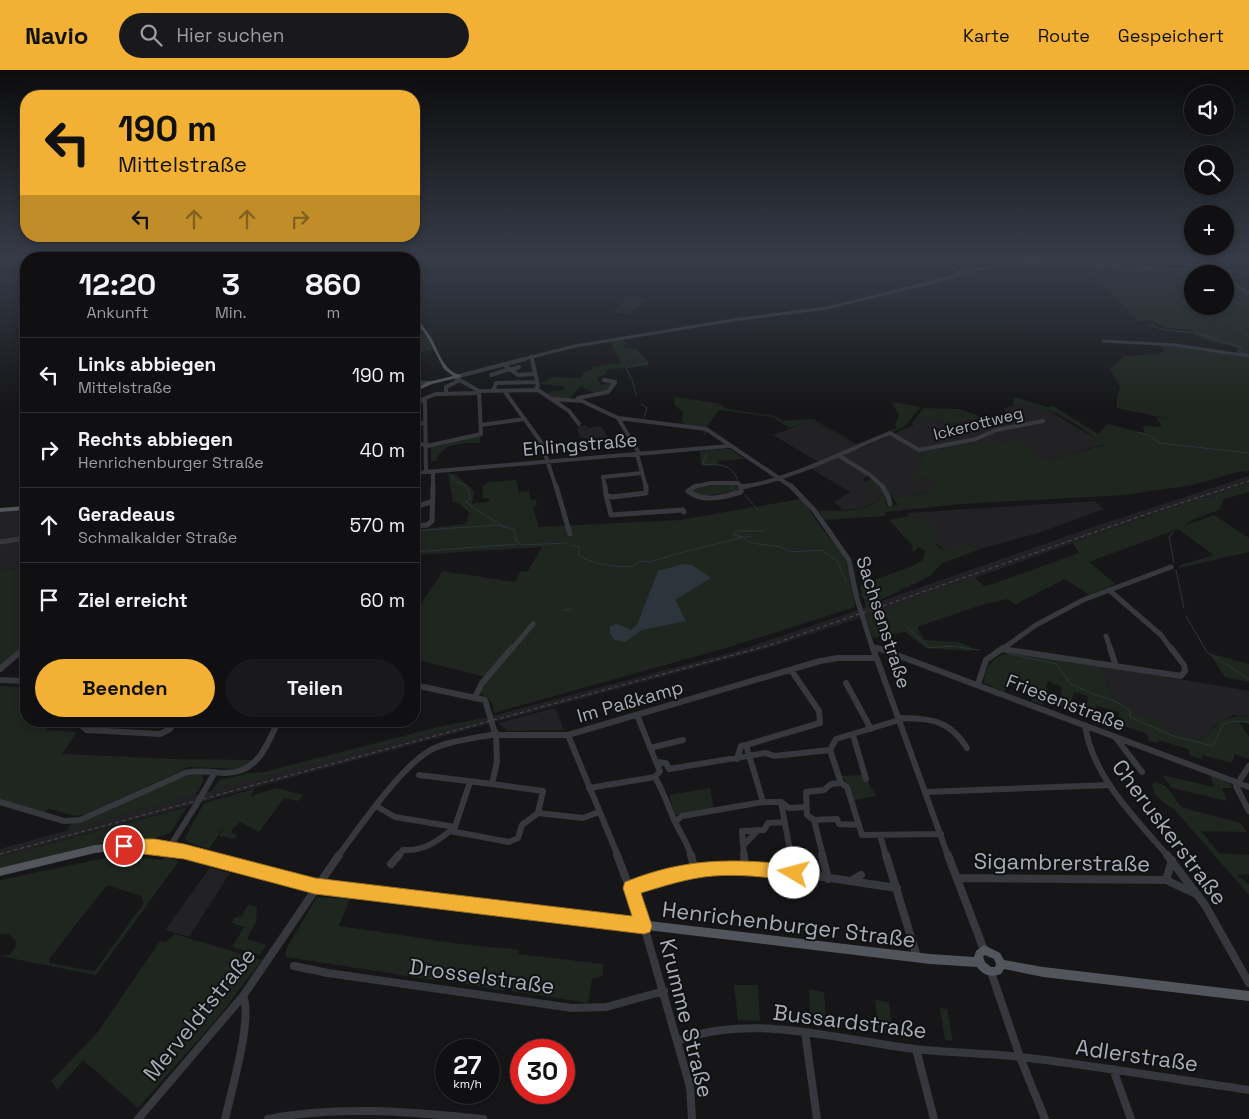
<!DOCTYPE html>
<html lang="de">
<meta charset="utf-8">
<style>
body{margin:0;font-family:"Space Grotesk",sans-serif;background:#19191b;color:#f1f3f6;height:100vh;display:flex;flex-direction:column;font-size:19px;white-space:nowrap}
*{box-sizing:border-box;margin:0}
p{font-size:16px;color:#9c9d9f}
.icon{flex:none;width:28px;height:28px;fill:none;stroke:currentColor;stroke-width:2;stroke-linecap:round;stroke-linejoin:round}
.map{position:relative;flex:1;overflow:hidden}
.side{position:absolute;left:20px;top:182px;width:400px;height:475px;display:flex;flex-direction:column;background:#101012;border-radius:20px;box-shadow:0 2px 8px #0003,0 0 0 1px #303032}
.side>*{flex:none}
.banner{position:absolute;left:20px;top:20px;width:400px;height:152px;border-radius:20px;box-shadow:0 2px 8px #0003,0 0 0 1px #303032;background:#f2b134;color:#111;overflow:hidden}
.buttons{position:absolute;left:1184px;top:15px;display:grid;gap:10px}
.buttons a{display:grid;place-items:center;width:50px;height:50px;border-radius:50%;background:#101012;box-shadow:0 2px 8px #0003,0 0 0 1px #303032;font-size:25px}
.speed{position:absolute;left:435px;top:969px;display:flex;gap:10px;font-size:25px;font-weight:700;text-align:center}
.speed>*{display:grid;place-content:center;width:65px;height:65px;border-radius:50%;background:#101012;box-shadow:0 2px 8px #0003,0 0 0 1px #303032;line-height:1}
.speed small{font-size:12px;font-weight:400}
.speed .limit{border:8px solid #d22;background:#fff;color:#111}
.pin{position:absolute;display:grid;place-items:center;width:42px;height:42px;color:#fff;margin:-21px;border:2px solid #fff;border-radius:50%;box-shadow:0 1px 5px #0007}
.me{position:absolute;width:55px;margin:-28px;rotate:278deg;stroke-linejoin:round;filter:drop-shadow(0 0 4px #0008)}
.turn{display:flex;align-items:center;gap:18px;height:105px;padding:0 15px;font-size:22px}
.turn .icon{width:65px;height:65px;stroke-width:2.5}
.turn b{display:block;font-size:35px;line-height:42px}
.lanes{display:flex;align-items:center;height:48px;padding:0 15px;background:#0003;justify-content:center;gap:25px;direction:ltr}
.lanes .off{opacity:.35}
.eta{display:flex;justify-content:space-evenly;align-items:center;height:85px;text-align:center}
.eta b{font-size:30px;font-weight:600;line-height:35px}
.button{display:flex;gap:10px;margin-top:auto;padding:10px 15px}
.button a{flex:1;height:58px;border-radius:30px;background:#f2b134;color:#111;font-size:20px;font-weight:600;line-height:58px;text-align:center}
.button a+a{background:#19191b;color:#f1f3f6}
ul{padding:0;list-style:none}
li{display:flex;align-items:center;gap:15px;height:75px;padding:0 15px;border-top:1px solid #303032}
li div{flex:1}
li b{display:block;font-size:19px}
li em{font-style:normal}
header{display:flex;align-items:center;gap:30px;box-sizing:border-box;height:70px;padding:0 25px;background:#f2b134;color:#111}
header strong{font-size:24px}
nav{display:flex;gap:28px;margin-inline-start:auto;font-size:18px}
.search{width:350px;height:45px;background:#19191b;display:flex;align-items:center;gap:12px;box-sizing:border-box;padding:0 18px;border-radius:28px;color:#9c9d9f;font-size:19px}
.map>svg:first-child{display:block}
.built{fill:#222225}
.green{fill:#1e261f;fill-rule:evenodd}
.water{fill:#2c353c}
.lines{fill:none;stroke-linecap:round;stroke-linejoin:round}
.stream{stroke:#2c353c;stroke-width:1}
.minor-far4{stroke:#37383d;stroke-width:3}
.minor-far3{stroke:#37383d;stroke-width:4}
.minor-far2{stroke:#37383d;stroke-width:5}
.minor-far1{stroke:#37383d;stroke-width:6}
.minor{stroke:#37383d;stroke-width:8}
.major{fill:#53555c;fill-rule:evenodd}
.rail{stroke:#4a4c52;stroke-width:1;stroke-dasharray:4 3;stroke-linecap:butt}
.minor-bridge{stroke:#37383d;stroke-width:6}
.route{fill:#f2b134;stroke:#9d7322}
.labels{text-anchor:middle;stroke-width:4;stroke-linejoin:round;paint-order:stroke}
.far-street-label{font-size:16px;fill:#a8adb8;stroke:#111113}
.street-label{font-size:19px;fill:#a8adb8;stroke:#111113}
.near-street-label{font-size:22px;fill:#a8adb8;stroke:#111113}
</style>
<header>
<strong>Navio</strong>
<div class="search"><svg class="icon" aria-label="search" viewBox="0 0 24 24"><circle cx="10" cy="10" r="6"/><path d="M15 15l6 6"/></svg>Hier suchen</div>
<nav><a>Karte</a><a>Route</a><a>Gespeichert</a></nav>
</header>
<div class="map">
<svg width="1249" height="1049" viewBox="0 0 1249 1049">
<rect width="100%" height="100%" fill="#161618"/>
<!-- built -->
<path class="built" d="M1025 333 1046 339 1105 374 1047 390 1018 369 923 390 916 409 919 411 922 408 938 413 929 420 906 429 891 425 873 405H870L863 409 882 426 878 431 863 438 843 440 834 432 850 422 810 398 820 393 773 365 812 350 861 378 914 355 924 346 934 348 947 355 1007 344 1004 338Z
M585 355 588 358 601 356 608 368H581L577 360 579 356Z
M1249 406V413L1215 425V427L1203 428 1168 439 865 547 862 539 864 537 1093 457Z
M1094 431 1104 439 1039 463 980 479 966 474 947 482 933 471 932 467 937 460 909 446 907 443Z
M26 440V497L0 500V442Z
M858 540 860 548 771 577 0 787V779L195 725 737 581Z
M1101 596 1249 621V647L1234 645 1215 655 1203 671 1169 662 1161 651 1134 642 1112 627Z
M555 638 564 660 508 661 498 653Z
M210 798 230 803 189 867 165 860Z"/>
<!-- green -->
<path class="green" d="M1087 198 1214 202 1218 204H1192V236H1225V208L1249 224V401L1238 402 1192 415 1125 425 961 434 886 442 885 446 824 450 819 441C839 440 869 444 882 426L866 412 870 409 875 411 886 426V437L898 435 891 425C910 430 922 426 937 413L922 408 917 413 913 411 922 393 923 382 985 371 990 375 1018 369 1047 390 1104 375C1080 356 1045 330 1013 336L1014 327 1048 337 1053 336 1098 364 1108 354 1142 363 1144 362 1143 356 1163 357 1155 347 1170 349 1117 338V328L1120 317 1110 299 1124 286 1159 284 1164 280 1157 274 1239 283 1236 277 1205 270 1194 264 1193 260 1166 258 1150 250 1139 252Z
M628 226 647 229 629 244 612 243Z
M425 264 433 280 414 283V265Z
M621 269 628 274 623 276 625 279 634 278 650 295 606 300 607 304 597 308 601 315 614 312C604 327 595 325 581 316L570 328 557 329 546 324 553 321H562L565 318 564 316 540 314 552 307 582 308V303L593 299 592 297 621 293 610 271 534 286 575 276Z
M674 327 718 333 727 339 775 346 783 351 813 349 857 374 897 358 895 354 899 345 891 332 921 337 904 357 858 376 812 350 789 358 773 347 719 340 706 358 682 353 683 342 674 335Z
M923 338 960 339 984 348 947 355 934 348 924 346 914 356 912 353Z
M478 366 480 367V373C463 373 442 372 436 391H431V377Z
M726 379H731L744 389 717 391 719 395 701 396 700 381Z
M448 403 456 405 474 421 472 434 490 431 488 428 482 429 483 416 489 412 516 410 519 422 529 421 531 430 536 429 537 436 533 437 539 457 680 450 800 429 805 433 820 456 844 486 851 507 855 537 733 576 494 643 492 632 479 622 486 607 414 589V537L418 538 443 501 515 512 521 501H528L542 477 414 485V460L465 454 468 451 467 447 470 443 458 433 453 432Z
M734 413 741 421 704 426 692 423 695 418Z
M1249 413V422L1224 429 1219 440 1194 449 1184 456 1214 445 1249 468V482L1179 498 1180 495 1214 485 1178 459 1089 492 1115 514 1089 525 1065 509 1016 534 1006 529 978 536 917 557 924 570 959 572 971 577 972 581 926 578 905 562 873 568 865 547 974 507 984 516 996 513 1079 483 1073 473 1168 439 1203 428 1215 427 1214 425Z
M909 446 921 450 927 449 937 460 932 467 939 478 947 481 966 474 980 479 941 494 930 506 866 537 860 515 910 497 923 490 925 481 919 477 914 482 911 479 913 476 889 450Z
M26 497V576L0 598V500Z
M1006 582 1101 596 1112 627 1134 642 1161 651 1169 662 1203 671C1216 653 1225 644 1249 647V654L1239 652 1249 667V688L1248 689 1235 684 1232 693 1202 685V689L1191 686 1188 679 1159 670 1158 673 1149 671 1147 664 1119 654V642L1096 636 1094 645 1086 642 1088 626 1074 622 1069 638 1060 635 1062 617 1048 611 1043 635 1031 631 1034 621 1010 612 1004 622 984 613C984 600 993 586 1006 584Z
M1209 583 1249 594V612L1225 607Z
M0 616 26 617V651H52L46 660 77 662 62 684 174 689 254 690 242 697 235 699 189 697 86 744 75 746 49 739 44 742 0 729Z
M484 648 477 651 211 721 221 709C234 708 249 701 260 703L442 656Z
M201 704 204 711 195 725 66 761 71 754C116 745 156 707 201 704Z
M864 705 876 726 854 730 850 716 841 706Z
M1162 705 1214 717 1210 705 1231 714 1232 718H1222L1227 731 1172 718Z
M1156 712 1166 716 1181 737 1241 753 1247 762 1201 761 1219 783 1249 785V804L1237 805 1249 814V825L1174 739C1164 733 1154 728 1152 715Z
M277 718 303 725 299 731 284 728 259 762 240 752 232 759V763L237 765 235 769 219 766 227 752 209 779 188 772 185 768 204 733 254 719 251 726Z
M710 718 714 739 675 745 669 725Z
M187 737 170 763 149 770 110 771 0 799V787Z
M115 786 162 790 164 787 179 791 96 905 0 886 9 885 15 878 16 871 9 864H0V810ZM107 815 141 826 144 833 96 899 94 901 49 893V889Z
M317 827 350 829 339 856 461 874 519 880 518 884 603 894V905L592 909 588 933 512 921 514 910H507L504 921 455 912 457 902 443 900 439 911 286 887V879Z
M248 835 257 837 256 852 247 869 266 875 260 885 232 877 244 857 232 853 234 848 242 846Z
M175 864 262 890 217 949 138 1038 83 990 57 1020 51 1011 97 963 160 871 165 872Z
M734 915H758L760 951 738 950Z
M809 919 824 922 826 952 810 950Z
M875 930 889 932 893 963 878 961Z
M940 938 947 939 953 971 945 970Z"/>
<!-- water -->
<path class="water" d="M683 494 692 495 711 508 675 530 686 551 642 560 625 572 614 570 610 563V556L617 554 631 560 637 555 658 501Z"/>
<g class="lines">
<!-- stream -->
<path class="stream" d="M886 190 889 194
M1141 201 1181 224
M1192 202 1195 204
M1192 223 1176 227 1192 234
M1201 236 1224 246 1249 267
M1148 255 1165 260 1197 263 1242 278 1238 282 1248 284
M631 309 626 298 648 293 635 279
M632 310 635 320
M635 321 636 325
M641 334 644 336
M644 347 647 339 645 336
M703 360 706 362 704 365
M1138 362 1150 366 1159 373 1249 383
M707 382 703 394C717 395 732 393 737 409
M451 405 457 412 466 416 471 428 466 433
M735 414 729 418 736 421
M745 425 758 440
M465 430 473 438 505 457
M414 461 496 455 514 459 516 470 521 475 567 473
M1174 462 1169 466 1174 493
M742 467 734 465V461H763L765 459
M745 467 752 466
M571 475 580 477 578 484C588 494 618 498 632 496
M692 480 743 467 751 473 781 477 791 482 822 480 837 491 847 512
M414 482 519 474
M634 495 642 491 650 492 690 480
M1176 500 1184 538
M860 524 870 531
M563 541 568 539 571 541
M1186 546 1207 582 1249 609
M907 557 929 578 952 576 979 580
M1009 584 1056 594 1070 613 1095 625 1113 630 1130 640V647L1173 666 1213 676 1223 654 1234 651 1249 652"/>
<!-- minor-far4 -->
<path class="minor-far4" d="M939 190 961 203
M1198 190 1214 201
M927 191 932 190
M1030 194 1249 202
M1225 208 1249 223
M1103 271 1175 275 1249 286
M531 286 532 290
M520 290 575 276 734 250 827 238 930 213 972 200 1044 190"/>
<!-- minor-far3 -->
<path class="minor-far3" d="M532 289 538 316 535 320
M503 294 518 305 534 304
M510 300 519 297
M491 305 510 299
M459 306 525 289
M456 308 479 321 538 320 569 341 579 354
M414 312 430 313
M493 321 496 313 537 312
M505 322 541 372 556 417
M446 324V317L458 311
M578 328 608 322 615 312 604 310
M423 329 436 324 477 323
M553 329 582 331 618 348 706 359 792 417
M414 330 425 331 426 402
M618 348 639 383
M414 354 425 353
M481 355 525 349
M414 375 427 374
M427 376 481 364 479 321
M637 384 646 417
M838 385 870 405 883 417
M414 403 729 376
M433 417V402
M605 417 603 407 642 403
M693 417 711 413H738L741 417
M741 417C788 411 845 381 890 363L919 380 976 369 996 360 1043 351"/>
<!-- minor-far2 -->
<path class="minor-far2" d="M556 416 570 464
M605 416 606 425 612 427 646 423V416
M696 416 688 421C702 433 725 427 741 422V417
M791 416 814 440 849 490 857 529 873 580
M882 416 888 426 890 434
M741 417 748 416
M606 425 611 445 683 440 684 442
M414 437 431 432
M414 456 427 455 432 451 433 416
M0 472 26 468
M1109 520 1161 565 1172 580
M1106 566 1111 580
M872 576 881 580
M1002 579 1005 580
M23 580 26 577
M511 580 533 554
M1001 580 1036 555 1083 530 1171 497"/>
<!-- minor-far1 -->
<path class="minor-far1" d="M873 578 948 786
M878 578 1249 717
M1110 578 1116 596
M1002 579 1181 606 1185 601 1184 595 1171 578
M0 599 25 578
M0 610 26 611
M846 613 871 659
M978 614 986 590 1003 578
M414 615 485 630 494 660 498 665H568L820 591 838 588H876
M475 627 482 613 512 578
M637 645 656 692 666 693 669 699 766 683 774 686 830 680 836 669 899 650
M899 648C931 649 949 649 967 678
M86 651 83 657 87 660 160 664 170 659 175 651
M1085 655C1092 706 1135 748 1168 786
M568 665 618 786
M853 665 866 709
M1116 668 1142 702
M650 678 683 670
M830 680 841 713 847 717 862 765 941 764
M737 689 741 676 746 675
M1249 696 1236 716 1249 741
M419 705 492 714
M655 707 660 701 656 692
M470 712 455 757 450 761 509 772 518 768 522 755 538 743
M841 713 831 714 824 720 806 722 807 745 814 750 837 749 839 754 859 755
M589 718 655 707C663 721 668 735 674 750 680 763 688 773 691 786
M926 722 1110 715
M203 723 215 702
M0 732 64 751 80 750 185 703C198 700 210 702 224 703 256 704 267 677 278 651
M763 732 746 675 820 653 819 641 791 600
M781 732 791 786
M376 736 395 747 455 757
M814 750 823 786
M675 752 682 746 763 732H781L789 738 806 737
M880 765 886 786
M743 776 758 760
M169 778 196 735
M338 786C360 757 399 699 429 681 445 671 477 668 496 664L497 692 492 714 543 721 538 743 583 748 599 742
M398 786 403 780C423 781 435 773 450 761
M744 786 742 761 764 760 768 753 785 752"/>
<!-- minor -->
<path class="minor" d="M617 785 644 856 690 1017 692 1049
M691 785 695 801
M744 785 745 797
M791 785 794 803
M822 785 828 809
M886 785 917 887
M948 785 984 880
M1167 785 1205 835 1249 913
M391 794 399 785
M957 808 1166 810 1198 825
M1166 810 1172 790
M851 811 861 805
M631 818 695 801 738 797 776 800 897 818
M294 896 328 903 572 938 606 937 664 921
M991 902 1020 987 1045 1049
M805 962 817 1049
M677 971C753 942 838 970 915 979 950 983 986 983 1021 987 1097 996 1173 1009 1249 1020
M916 979 934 1049
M1113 999 1131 1049
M138 1049 243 926 339 785
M225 1049C231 1022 253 948 243 926
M268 1049C340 1035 410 1042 483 1049"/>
<!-- major -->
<path class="major" d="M414 247H415C420 253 426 259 430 266 439 280 443 302 461 305V307L432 314 414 322V319L428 312 453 306 444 299 426 265 414 250Z
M26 436V440L0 442V438Z
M124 772H155L184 777 315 812 930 884 974 887 976 881 984 875 1000 883 1004 890 1043 897 1249 921V931L1043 907 1004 899 1001 904C991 908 983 905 977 897L930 894 315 820 184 785 155 780H124L95 783 0 806V798L95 775ZM985 885 994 889 996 894 995 897H991L985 892 983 887Z"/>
<!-- rail -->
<path class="rail" d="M0 784 770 575 1144 445 1249 411"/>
<!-- minor-bridge -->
<path class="minor-bridge" d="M196 735 203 723"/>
</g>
<!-- sky -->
<linearGradient id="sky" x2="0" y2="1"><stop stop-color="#0c0c0d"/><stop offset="0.56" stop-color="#363c48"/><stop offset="1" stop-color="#363c48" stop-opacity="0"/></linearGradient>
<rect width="1249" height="337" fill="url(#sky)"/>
<!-- route -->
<path class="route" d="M124 769H155L184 774 315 808 632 846 623 818 625 812C684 788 732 788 794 795L799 798 802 803 799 808 794 811C767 807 740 804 713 806 688 808 664 816 641 823L652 856 650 862 644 864 315 824 184 789 119 781 117 776 119 771Z"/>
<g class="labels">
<!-- far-street labels -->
<g class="far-street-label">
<text transform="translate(978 353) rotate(-14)" y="6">Ickerottweg</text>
</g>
<!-- street labels -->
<g class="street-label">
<text transform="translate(580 374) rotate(-5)" y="7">Ehlingstraße</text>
<text transform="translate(884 552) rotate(72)" y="7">Sachsenstraße</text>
<text transform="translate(630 631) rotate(-16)" y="7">Im Paßkamp</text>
<text transform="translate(1066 632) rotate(21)" y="7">Friesenstraße</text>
</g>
<!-- near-street labels -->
<g class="near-street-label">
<text transform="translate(1170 762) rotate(53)" y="8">Cheruskerstraße</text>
<text transform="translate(1062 792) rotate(1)" y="8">Sigambrerstraße</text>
<text transform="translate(789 854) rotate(7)" y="8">Henrichenburger Straße</text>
<text transform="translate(482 906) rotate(8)" y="8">Drosselstraße</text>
<text transform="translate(199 944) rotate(-51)" y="8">Merveldtstraße</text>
<text transform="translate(687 948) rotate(76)" y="8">Krumme Straße</text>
<text transform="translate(850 951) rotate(7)" y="8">Bussardstraße</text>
<text transform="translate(1137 985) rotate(8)" y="8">Adlerstraße</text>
</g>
</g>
</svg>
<div class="buttons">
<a><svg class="icon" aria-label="sound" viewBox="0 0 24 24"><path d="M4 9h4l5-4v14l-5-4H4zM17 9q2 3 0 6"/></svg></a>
<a><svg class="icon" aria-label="search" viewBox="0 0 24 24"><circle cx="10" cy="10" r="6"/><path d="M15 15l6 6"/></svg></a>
<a>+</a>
<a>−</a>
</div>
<div class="speed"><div>27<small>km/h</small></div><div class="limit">30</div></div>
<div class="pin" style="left:124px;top:776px;background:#d93025"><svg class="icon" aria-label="arrive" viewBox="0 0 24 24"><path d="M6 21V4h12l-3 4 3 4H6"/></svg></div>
<svg class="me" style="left:794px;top:803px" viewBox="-20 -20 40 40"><circle r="19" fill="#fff"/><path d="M0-13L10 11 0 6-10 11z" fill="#f2b134"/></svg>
<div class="banner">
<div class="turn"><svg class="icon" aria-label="left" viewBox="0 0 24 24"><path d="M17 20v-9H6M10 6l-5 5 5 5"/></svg><div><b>190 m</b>Mittelstraße</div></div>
<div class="lanes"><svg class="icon" aria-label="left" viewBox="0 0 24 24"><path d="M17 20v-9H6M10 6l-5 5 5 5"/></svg><svg class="icon off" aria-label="ahead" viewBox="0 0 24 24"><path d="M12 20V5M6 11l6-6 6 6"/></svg><svg class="icon off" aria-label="ahead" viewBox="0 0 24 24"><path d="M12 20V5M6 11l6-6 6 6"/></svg><svg class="icon off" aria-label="right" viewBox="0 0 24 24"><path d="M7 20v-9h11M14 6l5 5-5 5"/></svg></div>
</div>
<section class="side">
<div class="eta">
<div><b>12:20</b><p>Ankunft</p></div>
<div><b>3</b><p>Min.</p></div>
<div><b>860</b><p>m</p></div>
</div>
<ul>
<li><svg class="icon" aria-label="left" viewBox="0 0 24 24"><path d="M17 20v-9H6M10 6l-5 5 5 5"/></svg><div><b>Links abbiegen</b><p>Mittelstraße</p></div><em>190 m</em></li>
<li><svg class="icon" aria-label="right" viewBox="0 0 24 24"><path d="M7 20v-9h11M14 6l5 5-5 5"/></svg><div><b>Rechts abbiegen</b><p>Henrichenburger Straße</p></div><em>40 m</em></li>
<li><svg class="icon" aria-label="ahead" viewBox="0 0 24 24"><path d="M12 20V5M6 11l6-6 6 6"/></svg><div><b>Geradeaus</b><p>Schmalkalder Straße</p></div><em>570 m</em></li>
<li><svg class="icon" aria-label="arrive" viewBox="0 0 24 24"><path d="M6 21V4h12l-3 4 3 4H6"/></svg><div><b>Ziel erreicht</b></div><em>60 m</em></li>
</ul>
<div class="button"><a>Beenden</a><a>Teilen</a></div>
</section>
</div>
